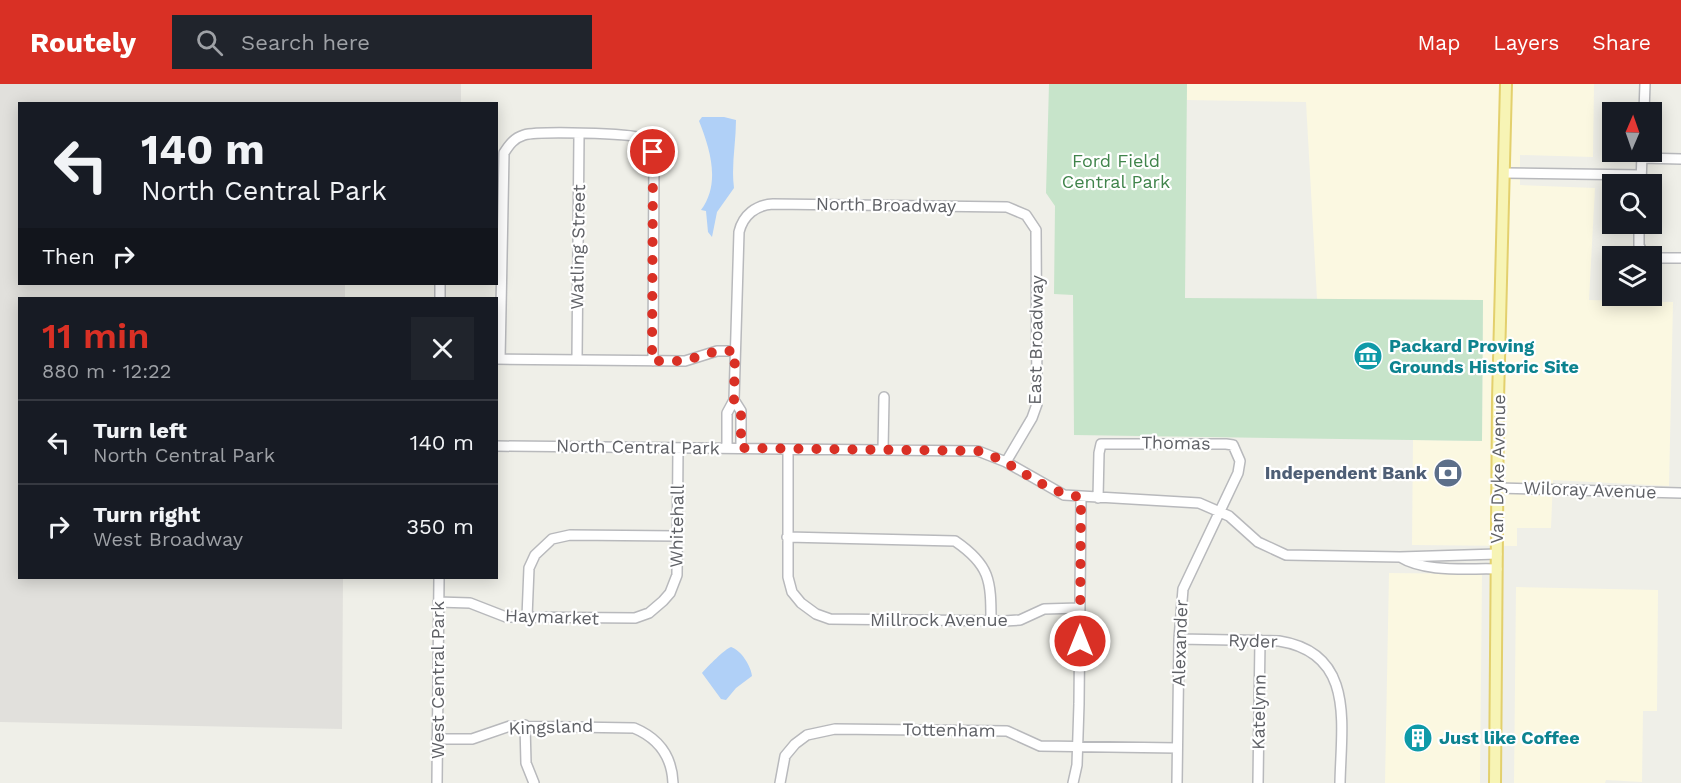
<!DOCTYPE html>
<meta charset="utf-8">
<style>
body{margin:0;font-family:"Work Sans",sans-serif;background:#20242c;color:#f1f3f6;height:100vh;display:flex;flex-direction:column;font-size:22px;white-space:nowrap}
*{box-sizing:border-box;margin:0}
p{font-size:20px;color:#9ea1a6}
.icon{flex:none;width:33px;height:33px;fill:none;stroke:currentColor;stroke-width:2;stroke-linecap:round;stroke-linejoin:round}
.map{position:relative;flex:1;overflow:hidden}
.panel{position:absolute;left:18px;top:213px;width:480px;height:282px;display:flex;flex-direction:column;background:#171b24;border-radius:0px;box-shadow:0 3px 15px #0003}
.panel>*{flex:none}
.top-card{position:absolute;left:18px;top:18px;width:480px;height:183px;border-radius:0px;box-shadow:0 3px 15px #0003;background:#171b24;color:#f1f3f6;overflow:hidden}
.needle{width:39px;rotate:2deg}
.buttons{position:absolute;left:1602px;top:18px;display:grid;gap:12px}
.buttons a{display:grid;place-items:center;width:60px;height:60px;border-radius:0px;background:#171b24;box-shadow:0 3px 15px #0003;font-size:30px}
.pin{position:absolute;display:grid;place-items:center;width:51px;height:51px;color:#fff;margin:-26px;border:3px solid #fff;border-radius:50%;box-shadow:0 2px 6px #0007}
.me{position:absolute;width:66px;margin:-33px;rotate:0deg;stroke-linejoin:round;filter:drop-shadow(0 0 4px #0008)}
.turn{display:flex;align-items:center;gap:21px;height:126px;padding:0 24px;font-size:27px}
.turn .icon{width:78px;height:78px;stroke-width:2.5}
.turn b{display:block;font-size:42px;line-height:51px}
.then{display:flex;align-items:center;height:57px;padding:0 24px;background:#0003;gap:12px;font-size:22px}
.round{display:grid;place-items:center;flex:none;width:63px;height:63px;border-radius:0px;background:#20242c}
.head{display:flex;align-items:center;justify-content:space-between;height:102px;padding:0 24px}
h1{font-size:36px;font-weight:600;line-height:45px;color:#d93025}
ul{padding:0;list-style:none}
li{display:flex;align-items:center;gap:18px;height:84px;padding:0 24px;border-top:2px solid #363941}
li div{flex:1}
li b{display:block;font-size:22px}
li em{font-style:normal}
header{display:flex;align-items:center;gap:36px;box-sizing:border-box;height:84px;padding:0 30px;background:#d93025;color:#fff}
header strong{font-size:28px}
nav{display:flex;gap:33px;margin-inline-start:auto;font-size:21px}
.search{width:420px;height:54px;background:#20242c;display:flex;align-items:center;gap:15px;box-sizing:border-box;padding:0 21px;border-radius:0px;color:#9ea1a6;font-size:22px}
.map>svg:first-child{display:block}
.commercial{fill:#fbf8e1}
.industrial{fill:#e1e0dc}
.green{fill:#c7e4ca}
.water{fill:#b0d0f7}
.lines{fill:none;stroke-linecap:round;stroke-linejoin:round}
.minor-casing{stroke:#b8b9bc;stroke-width:12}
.major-casing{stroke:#e3d06d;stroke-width:14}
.minor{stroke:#fff;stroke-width:9}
.major{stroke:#f7f4b5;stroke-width:10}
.route{stroke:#d93025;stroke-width:10;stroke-dasharray:0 18}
.labels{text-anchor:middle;stroke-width:4.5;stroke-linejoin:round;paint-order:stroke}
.park-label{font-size:18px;fill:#40844b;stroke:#fff}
.street-label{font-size:18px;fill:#5f6166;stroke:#fff}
.culture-label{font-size:18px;font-weight:bold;fill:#0d838f;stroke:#fff;text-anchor:start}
.service-label{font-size:18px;font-weight:bold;fill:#4e5e75;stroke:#fff;text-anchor:end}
</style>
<header>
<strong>Routely</strong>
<div class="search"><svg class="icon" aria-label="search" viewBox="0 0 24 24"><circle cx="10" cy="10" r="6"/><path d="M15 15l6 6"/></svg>Search here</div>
<nav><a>Map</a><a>Layers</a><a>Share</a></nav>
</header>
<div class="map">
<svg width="1681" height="699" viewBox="0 0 1681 699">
<rect width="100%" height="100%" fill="#efefe8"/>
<!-- commercial -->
<path class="commercial" d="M1187 0H1594L1593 73 1520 71V101L1595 104 1589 216 1673 218 1669 402 1553 396 1551 444H1517V462L1412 461 1413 356 1482 357 1483 216 1317 215 1306 18 1187 16Z
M1389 489 1482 490 1480 699H1385Z
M1516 503 1658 506 1657 627H1643L1642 698 1606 696 1605 699H1514Z"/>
<!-- industrial -->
<path class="industrial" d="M0 0H461V20H20V200H345V214H20V494H343L342 645 0 638Z"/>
<!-- green -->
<path class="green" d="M1049 0H1187L1185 214 1483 216 1482 357 1074 351 1073 211 1054 210 1055 122 1046 109Z"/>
<!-- water -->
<path class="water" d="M702 33H724L736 36C736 59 731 82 734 104L717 128 712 153 708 148 706 127 701 126C721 99 710 65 699 37Z
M731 563C741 566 751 582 752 592L736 604 726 616 721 615 702 589C707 583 726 564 731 563Z"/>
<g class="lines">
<!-- minor casing -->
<g class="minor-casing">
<path id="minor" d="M1644 28 1645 0
M1642 74 1681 75
M1504 89 1641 91
M1641 100 1642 70
M1639 140V161L1643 170 1648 172
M1652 174H1681
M440 214V200
M496 275 685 277 717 267H735
M500 275 504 69C509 61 514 54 524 51 538 47 630 49 641 54 649 58 653 65 654 73L653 277
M577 275 579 51
M734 316 741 327V364
M496 362 978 367 1006 378 1064 411 1199 419 1229 432 1258 458 1286 471 1400 473 1497 470
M727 364V329L734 316 739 148C743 131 756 121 773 120L1007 123 1026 131 1036 146 1037 320 1032 334 1006 378
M788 366V493L792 508 801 519 816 530 830 535 1004 537 1020 536 1044 525 1080 524
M883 366 884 313
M1498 404 1681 409
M1098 414 1099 369 1101 360H1226L1233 361 1240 377 1238 389 1183 505 1179 555 1177 699
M787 453 955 457C990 481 991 496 991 537
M1400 473C1426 489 1467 484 1497 485
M438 518 470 519 506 533 635 534 649 529 663 517 670 509 677 491 678 364
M527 533 529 484 535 471 552 455 570 451 677 452
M1179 555 1279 557C1356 569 1341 641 1340 699
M525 641 526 679 534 699
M437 655H472L510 642 634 644C658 654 672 672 673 699
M437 699 439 494
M780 699 785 672 795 660 807 651 835 645 1007 647 1040 662 1177 664
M1073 699 1077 681 1079 620 1081 413
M1258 699 1260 556"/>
</g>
<!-- major casing -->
<g class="major-casing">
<path id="major" d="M1495 699 1498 316 1506 0"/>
</g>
<!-- minor -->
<use href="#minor" class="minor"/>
<!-- major -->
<use href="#major" class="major"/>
</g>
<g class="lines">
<!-- route -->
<path class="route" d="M653 68 652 277H684L717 267H735L734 316 741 327V364L978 367C1015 377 1042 409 1081 413L1080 557"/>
</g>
<!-- icons -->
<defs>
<g id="museum-disc" transform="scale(1.5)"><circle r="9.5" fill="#0f9aa8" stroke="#fff"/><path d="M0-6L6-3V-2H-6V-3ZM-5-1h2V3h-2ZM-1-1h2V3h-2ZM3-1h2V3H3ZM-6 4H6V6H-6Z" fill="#fff"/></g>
<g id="bank-disc" transform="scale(1.5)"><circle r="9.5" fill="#5c6f8a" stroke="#fff"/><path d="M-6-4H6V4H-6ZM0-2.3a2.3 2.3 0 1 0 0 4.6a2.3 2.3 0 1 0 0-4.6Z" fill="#fff"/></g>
<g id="building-disc" transform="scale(1.5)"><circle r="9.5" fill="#0f9aa8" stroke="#fff"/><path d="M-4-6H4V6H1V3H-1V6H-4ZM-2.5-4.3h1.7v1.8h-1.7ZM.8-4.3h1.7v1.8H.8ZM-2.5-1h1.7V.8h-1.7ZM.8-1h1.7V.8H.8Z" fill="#fff"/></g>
</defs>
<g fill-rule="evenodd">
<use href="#museum-disc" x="1368" y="272"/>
<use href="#bank-disc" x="1448" y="389"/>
<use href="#building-disc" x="1418" y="654"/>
</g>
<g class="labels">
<!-- park labels -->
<g class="park-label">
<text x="1116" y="83">Ford Field<tspan x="1116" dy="21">Central Park</tspan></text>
</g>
<!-- street labels -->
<g class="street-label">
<text transform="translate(886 121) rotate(1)" y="6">North Broadway</text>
<text transform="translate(578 163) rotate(-89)" y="6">Watling Street</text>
<text transform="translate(1036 256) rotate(-89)" y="6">East Broadway</text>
<text transform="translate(1176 359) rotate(1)" y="6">Thomas</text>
<text transform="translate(638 363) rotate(1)" y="6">North Central Park</text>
<text transform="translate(1498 385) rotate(-89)" y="6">Van Dyke Avenue</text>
<text transform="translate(1590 406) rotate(2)" y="6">Wiloray Avenue</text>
<text transform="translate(677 442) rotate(-89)" y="6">Whitehall</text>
<text transform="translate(552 533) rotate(2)" y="6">Haymarket</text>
<text x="939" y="542">Millrock Avenue</text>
<text transform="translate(1253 557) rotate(2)" y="6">Ryder</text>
<text transform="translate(1180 559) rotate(-88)" y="6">Alexander</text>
<text transform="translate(438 596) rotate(-90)" y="6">West Central Park</text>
<text transform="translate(1259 628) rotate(-89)" y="6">Katelynn</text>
<text transform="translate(551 643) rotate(-2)" y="6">Kingsland</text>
<text transform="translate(949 646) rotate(1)" y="6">Tottenham</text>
</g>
<!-- culture labels -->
<g class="culture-label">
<text x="1389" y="268">Packard Proving<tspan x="1389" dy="21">Grounds Historic Site</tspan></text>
<text x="1439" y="660">Just like Coffee</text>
</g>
<!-- service labels -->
<g class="service-label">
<text x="1427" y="395">Independent Bank</text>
</g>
</g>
</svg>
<div class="buttons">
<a><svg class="needle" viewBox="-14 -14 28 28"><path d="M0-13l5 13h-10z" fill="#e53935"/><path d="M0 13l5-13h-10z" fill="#9ea1a6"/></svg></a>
<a><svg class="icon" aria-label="search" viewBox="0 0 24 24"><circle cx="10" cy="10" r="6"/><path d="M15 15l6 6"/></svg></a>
<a><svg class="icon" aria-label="layers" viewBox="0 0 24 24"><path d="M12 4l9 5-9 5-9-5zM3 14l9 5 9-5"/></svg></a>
</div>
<div class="pin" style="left:653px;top:68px;background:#d93025"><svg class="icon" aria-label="arrive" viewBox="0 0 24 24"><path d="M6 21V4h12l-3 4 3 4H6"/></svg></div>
<svg class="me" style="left:1080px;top:557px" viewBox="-20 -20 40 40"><circle r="17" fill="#d93025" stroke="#fff" stroke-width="3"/><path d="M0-11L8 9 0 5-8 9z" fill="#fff"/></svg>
<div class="top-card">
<div class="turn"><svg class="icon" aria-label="left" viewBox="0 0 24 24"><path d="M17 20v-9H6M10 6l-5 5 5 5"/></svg><div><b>140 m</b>North Central Park</div></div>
<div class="then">Then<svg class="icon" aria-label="right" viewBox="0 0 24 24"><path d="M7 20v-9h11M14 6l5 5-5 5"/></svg></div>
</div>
<section class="panel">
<div class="head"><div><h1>11 min</h1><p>880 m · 12:22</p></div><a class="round"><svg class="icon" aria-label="close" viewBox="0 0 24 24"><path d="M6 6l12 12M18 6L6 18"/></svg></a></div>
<ul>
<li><svg class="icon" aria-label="left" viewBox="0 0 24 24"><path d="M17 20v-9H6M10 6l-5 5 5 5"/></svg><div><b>Turn left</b><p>North Central Park</p></div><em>140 m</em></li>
<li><svg class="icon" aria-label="right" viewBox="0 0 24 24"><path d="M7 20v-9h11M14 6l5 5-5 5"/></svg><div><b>Turn right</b><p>West Broadway</p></div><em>350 m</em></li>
</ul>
</section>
</div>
